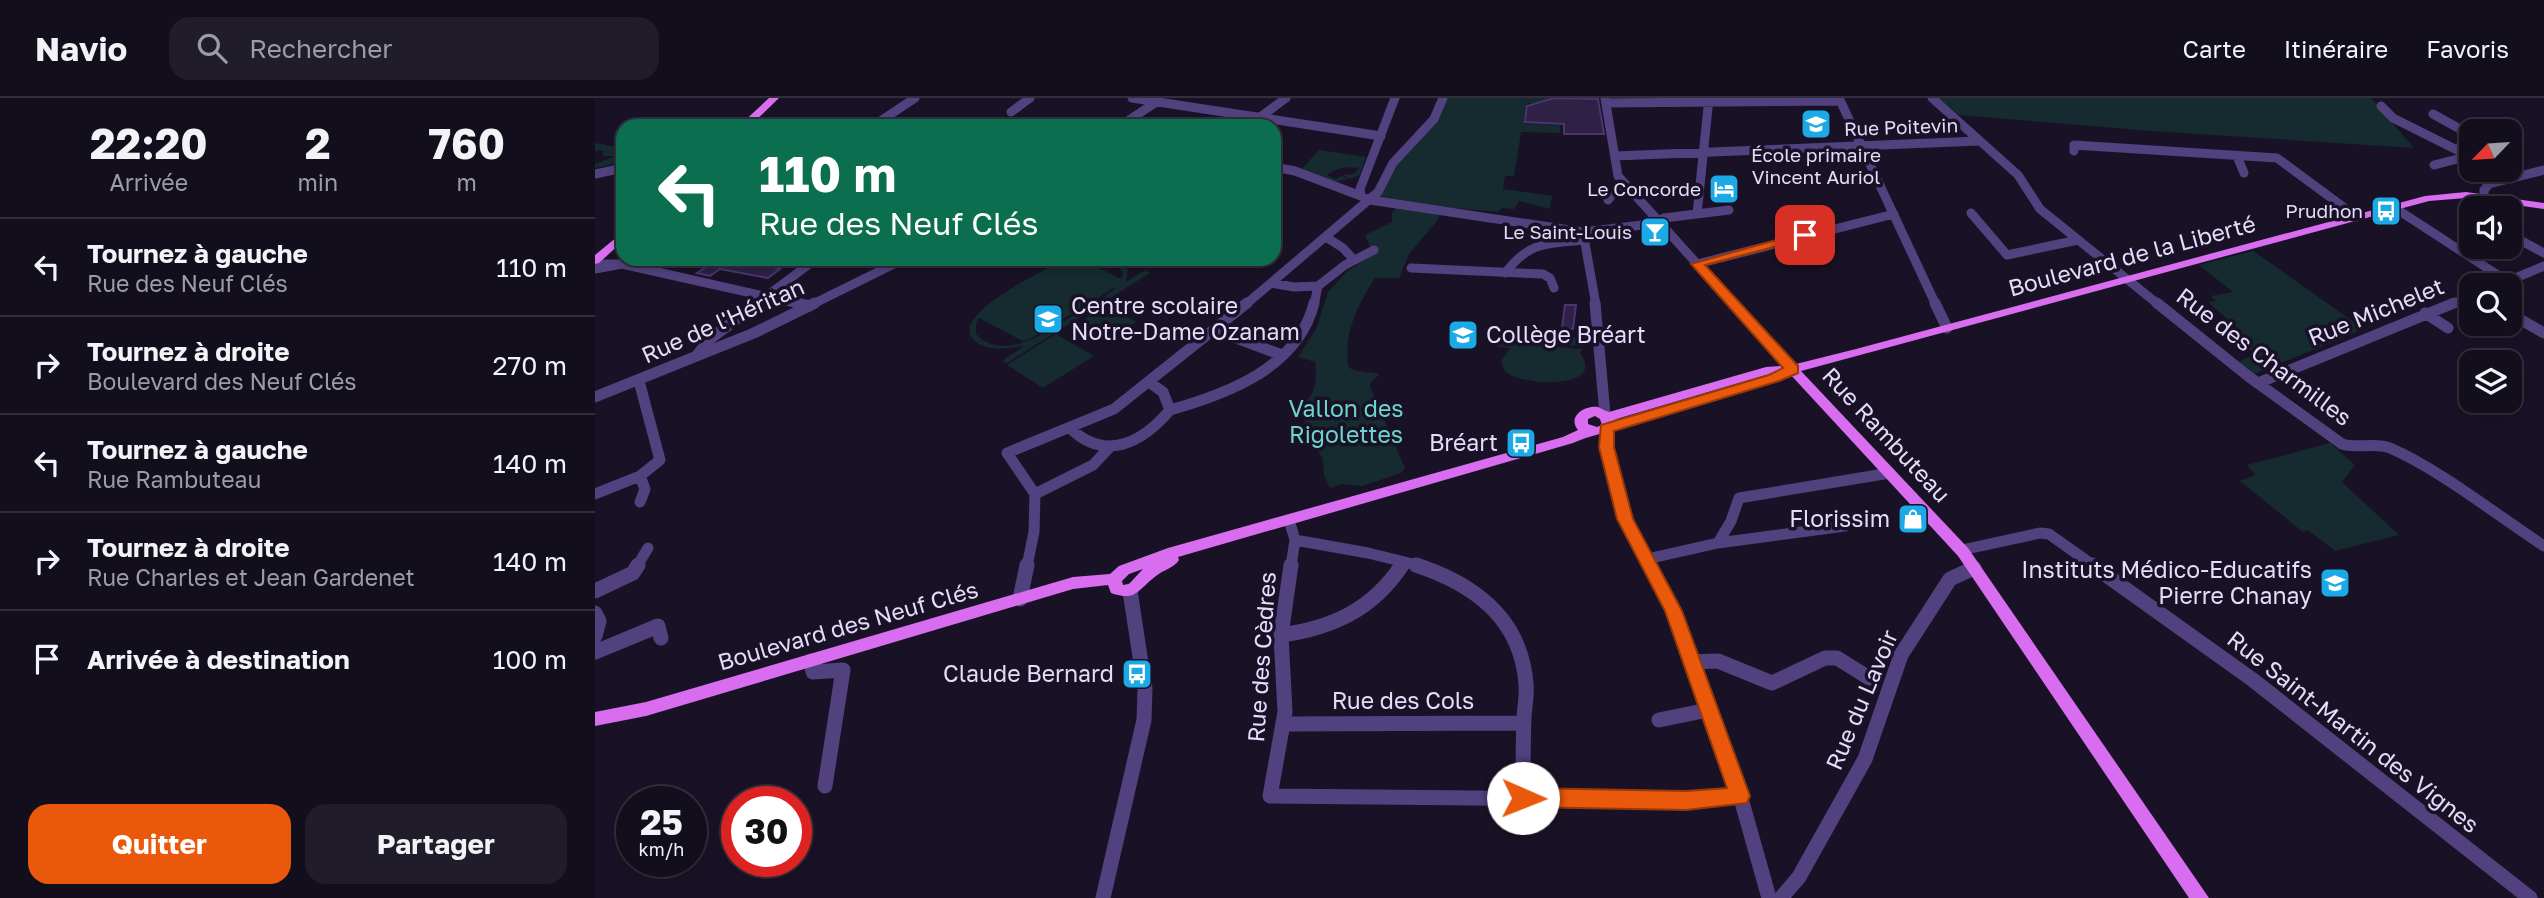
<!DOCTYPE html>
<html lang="fr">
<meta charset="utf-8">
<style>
body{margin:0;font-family:"Golos Text",sans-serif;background:#201c29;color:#f1f3f6;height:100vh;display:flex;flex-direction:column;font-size:26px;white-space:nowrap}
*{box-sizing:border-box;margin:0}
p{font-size:23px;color:#9d9ca3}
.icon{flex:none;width:38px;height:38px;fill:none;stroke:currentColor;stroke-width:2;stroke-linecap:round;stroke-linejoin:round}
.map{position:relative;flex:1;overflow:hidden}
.details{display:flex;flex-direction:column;background:#130e1c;width:595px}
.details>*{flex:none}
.guide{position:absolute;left:21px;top:21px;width:665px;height:147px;border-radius:21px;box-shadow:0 4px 10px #0003,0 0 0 2px #322e3b;background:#0b6e4f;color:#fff;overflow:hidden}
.needle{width:46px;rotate:245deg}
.controls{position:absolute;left:1864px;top:21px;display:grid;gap:14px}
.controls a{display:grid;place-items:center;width:63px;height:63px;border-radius:14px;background:#130e1c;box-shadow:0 4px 10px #0003,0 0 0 2px #322e3b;font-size:35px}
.speed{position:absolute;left:21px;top:688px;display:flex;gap:14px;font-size:35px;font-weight:700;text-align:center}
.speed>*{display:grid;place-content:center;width:91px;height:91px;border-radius:50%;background:#130e1c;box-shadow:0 4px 10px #0003,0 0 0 2px #322e3b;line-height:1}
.speed small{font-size:18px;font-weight:400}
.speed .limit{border:10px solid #d22;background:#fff;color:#111}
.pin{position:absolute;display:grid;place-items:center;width:60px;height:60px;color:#fff;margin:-30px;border-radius:14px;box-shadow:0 4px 10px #0006}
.me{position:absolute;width:77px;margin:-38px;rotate:91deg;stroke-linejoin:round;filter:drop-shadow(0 0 5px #0008)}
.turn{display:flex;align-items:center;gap:24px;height:147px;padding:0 28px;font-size:32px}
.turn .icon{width:91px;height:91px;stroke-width:2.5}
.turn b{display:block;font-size:49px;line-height:60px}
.eta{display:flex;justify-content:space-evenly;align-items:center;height:119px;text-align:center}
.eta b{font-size:42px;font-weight:700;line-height:49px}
.button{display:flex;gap:14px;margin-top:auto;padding:14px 28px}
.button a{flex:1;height:80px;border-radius:21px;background:#ea580c;color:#fff;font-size:28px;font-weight:700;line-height:80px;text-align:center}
.button a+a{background:#201c29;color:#f1f3f6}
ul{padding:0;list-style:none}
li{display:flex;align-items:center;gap:21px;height:98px;padding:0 28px;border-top:2px solid #322e3b}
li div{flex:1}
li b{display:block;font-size:26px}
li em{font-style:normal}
header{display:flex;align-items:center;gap:42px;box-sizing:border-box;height:98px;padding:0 35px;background:#130e1c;border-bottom:2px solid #322e3b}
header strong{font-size:33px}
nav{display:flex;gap:38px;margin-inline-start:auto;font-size:24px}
.search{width:490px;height:63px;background:#201c29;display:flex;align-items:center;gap:18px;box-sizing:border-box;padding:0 24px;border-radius:21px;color:#9d9ca3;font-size:26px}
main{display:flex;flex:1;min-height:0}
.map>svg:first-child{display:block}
.green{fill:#162b2f;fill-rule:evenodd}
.building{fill:#2f2045;stroke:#4b356e;stroke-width:2}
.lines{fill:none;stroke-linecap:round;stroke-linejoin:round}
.minor-far2{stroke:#51427f;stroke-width:9}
.minor-far1{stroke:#51427f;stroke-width:11}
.minor{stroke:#51427f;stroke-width:15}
.major{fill:#d86eef;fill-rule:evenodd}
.route{fill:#ea580c;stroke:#983908;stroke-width:2}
.labels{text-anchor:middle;stroke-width:7;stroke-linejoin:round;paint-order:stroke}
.far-street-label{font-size:19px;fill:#e5dbfb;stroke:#191226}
.far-poi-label{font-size:19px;fill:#e5dbfb;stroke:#191226;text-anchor:end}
.street-label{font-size:23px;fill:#e5dbfb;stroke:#191226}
.poi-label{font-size:23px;fill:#e5dbfb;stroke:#191226;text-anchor:end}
.park-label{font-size:23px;fill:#6ed4cf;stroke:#191226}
</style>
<header>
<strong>Navio</strong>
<div class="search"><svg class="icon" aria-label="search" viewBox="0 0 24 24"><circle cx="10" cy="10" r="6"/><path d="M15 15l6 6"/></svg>Rechercher</div>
<nav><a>Carte</a><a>Itinéraire</a><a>Favoris</a></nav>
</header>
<main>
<section class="details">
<div class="eta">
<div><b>22:20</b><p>Arrivée</p></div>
<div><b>2</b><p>min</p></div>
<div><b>760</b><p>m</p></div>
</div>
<ul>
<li><svg class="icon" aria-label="left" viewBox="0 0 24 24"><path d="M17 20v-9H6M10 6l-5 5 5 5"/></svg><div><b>Tournez à gauche</b><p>Rue des Neuf Clés</p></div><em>110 m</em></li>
<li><svg class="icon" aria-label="right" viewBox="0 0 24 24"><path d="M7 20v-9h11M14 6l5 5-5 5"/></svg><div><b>Tournez à droite</b><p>Boulevard des Neuf Clés</p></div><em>270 m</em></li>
<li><svg class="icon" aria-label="left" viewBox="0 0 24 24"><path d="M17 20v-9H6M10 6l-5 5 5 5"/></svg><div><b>Tournez à gauche</b><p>Rue Rambuteau</p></div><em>140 m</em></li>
<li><svg class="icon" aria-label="right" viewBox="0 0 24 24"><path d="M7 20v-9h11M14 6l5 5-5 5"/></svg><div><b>Tournez à droite</b><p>Rue Charles et Jean Gardenet</p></div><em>140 m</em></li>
<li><svg class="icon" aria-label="arrive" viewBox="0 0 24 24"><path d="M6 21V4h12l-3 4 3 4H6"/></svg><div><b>Arrivée à destination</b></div><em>100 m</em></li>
</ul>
<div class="button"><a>Quitter</a><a>Partager</a></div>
</section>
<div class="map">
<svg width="1949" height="800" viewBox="0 0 1949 800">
<rect width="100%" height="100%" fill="#191226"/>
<!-- green -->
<path class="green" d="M852 0H954L952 5H932L930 26 965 27 966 35 926 34 919 78H910L908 91 957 98 955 111 924 103 919 111 907 110 902 114 848 109 842 123 814 156 804 180H780C763 206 747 238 754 270L763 273 785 276 775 285 776 291 810 370 806 375 767 388 747 386 735 390 729 377 728 360 706 332 712 319 710 313 705 310C720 297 723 284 720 264L703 259 721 231 733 194 752 173 770 162 775 149 770 137 797 124V115L806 104 785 99 786 96 803 66 842 23Z
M1343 0H1776L1819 50 1556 33 1364 17Z
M0 45 28 50V64L0 70V66L21 58H7L8 52 0 53Z
M724 52 771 59 764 78 754 81 748 77 759 76 764 70C752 68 741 70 732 77L740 81 748 78 752 81 740 84 707 71Z
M1658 153 1769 231 1659 276 1644 264 1660 256 1642 242 1646 240 1641 237 1646 233 1613 204 1621 203 1616 198 1638 194 1604 167Z
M472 161H486L526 181 528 176 524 168 510 161 524 162 533 172 531 184 550 172 555 175 412 265 407 263 429 248C414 250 391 255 378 241 355 216 453 170 472 161ZM522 188C512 199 498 205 485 213 458 230 410 267 381 236V225L384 220 428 243 435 241Z
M511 208 541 224 510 244 479 228Z
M918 234 987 240 986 248 916 243Z
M461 236 499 258 448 290 412 267Z
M898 244 987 251 985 255C1012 292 929 287 914 276 909 273 908 269 906 263L915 250 897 248Z
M1735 345 1760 367 1747 384 1804 437 1740 453 1713 432 1708 434 1645 383 1660 377 1652 367Z"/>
<!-- building -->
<path class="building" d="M959 0 1003 1 1009 36H969V26L930 24 932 8Z
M94 161H149L185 171 173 180 125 171 115 178 102 175 111 169 94 165Z
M970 207H981L978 231 967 230Z"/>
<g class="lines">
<!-- minor-far2 -->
<path class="minor-far2" d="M537 0 786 38
M800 0 765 91 766 98 775 102 988 134 1056 126 1069 120 1134 112
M1010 0 1023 78 1139 207
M1244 0 1341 207
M1337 0 1423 77 1445 111 1564 207
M1011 5 1245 3
M1786 8 1798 20 1876 59
M416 14 435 0
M1838 16 1872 35
M278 28 320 0
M525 28 563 3
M653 28 691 0
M1863 51 1878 31 1894 24
M1479 53V47L1682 60 1762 119
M1020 58 1384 43
M1642 58 1649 75
M1839 67 1874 58
M679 69 700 73 766 98
M1899 72 1915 80
M0 76 28 70
M1889 98V92L1894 86 1949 72
M1013 102 1019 94 1029 90
M1800 110 1912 183
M1376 115 1412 157 1483 142
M1102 116 1114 0
M988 134 1001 207
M731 139 748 150 759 162
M1923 141 1949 155
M27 166 209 207
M1102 166 1299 116
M816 170 948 176 955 180 959 190
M0 171 27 166H1
M910 175C935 143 951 146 989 142
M676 185 699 189 723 188
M1906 186 1949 168
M723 188 750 167 779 152
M160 207 221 161
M216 207 309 161
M650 207 783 94 798 65 839 21 848 0
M719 207 723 188
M1855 207 1876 198"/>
<!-- minor-far1 -->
<path class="minor-far1" d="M201 205 215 208
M1000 205 1010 316
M1137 205 1197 271
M1340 205 1352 230
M1562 205 1653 278 1747 346C1762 351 1781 344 1795 350 1844 371 1903 418 1949 448
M1830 215 1853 230
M1914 215 1949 235
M620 232 687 257
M102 257 115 241 163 205
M1663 285 1859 205
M0 299 159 235 220 205
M575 312C632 296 703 270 719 205
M475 330C510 364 547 345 575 312L568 294 554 284
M1011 330C1011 379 1032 426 1055 468
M45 378 50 391 45 404
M0 396 45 378 65 362 44 283
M440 396 412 355 519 311 652 205
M694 422 700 442 696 468
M700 442 773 455 826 468
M1123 445 1250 428
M1367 452 1445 435 1454 436 1499 468
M1052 461 1123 445 1136 423 1144 400 1295 375
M42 468 53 450
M432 468 439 434 440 396 498 367 514 350
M806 468 809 464"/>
<!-- minor -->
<path class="minor" d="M696 467 686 537 690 614 675 698 1091 702 1144 698
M821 467C879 486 926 520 931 586 932 597 930 608 929 618 928 645 928 673 928 700
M1054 467 1079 513 1147 704 1174 800
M1497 467 1658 582 1935 800
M0 493 38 475 43 467
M425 501 432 467
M0 515 4 523 0 538
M686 537C738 530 778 511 807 467
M0 554 63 528 66 540
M216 563 218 574 248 572 230 688
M1096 564 1123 563 1177 585 1230 560H1242L1274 580
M1064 622 1113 612
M688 626 929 625
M508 800 549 622 550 591 535 493
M1186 800 1204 779 1270 661 1306 557 1355 481 1379 470"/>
<!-- major -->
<path class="major" d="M174 0H184L155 28H144Z
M1871 94 1949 105V111L1871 100 1834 103 1206 273 1373 450 1614 800H1594L1363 458 1194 275 1171 277 1018 322 1029 320 1036 324 1034 327C1014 334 996 337 978 345L583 459 584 462C579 470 568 472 561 478 542 492 542 504 516 495L513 487 478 491 51 618 0 628V614L51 604 478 479 515 476 524 468 573 450 968 339 983 332C972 319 989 307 1003 309 1005 310 1013 314 1014 314L1171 269 1197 267 1261 251 1830 98ZM1000 318 1005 321 1007 327 1002 329 993 326V321ZM548 471 534 486 528 487 527 483 534 476Z
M28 134V143L4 165 0 166V157Z"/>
</g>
<!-- route -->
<path class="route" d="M1210 134 1216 137 1214 140 1110 167 1203 268V275L1184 283 1019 333V349L1038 421 1087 513 1155 698 1152 705 1091 712 928 709 920 706 917 700 920 693 928 690 1091 693 1132 690 1070 513 1022 421 1004 349 1006 327 1174 277 1188 270 1096 166Z"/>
<!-- icons -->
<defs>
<g id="school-square" transform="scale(1.575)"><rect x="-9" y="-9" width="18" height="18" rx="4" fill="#1caae6" stroke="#191226"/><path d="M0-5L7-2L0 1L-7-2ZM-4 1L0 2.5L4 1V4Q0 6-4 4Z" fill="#fff"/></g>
<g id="hotel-square" transform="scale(1.575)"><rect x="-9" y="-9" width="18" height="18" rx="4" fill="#1caae6" stroke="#191226"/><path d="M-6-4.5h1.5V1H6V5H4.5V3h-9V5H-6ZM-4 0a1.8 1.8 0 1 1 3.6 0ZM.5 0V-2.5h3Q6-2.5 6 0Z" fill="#fff"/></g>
<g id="bus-square" transform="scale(1.575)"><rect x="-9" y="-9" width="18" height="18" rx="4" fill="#1caae6" stroke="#191226"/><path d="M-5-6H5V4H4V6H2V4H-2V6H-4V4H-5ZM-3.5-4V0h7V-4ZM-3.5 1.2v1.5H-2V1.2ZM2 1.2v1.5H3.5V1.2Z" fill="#fff"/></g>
<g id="bar-square" transform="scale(1.575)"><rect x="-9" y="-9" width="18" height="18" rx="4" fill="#1caae6" stroke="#191226"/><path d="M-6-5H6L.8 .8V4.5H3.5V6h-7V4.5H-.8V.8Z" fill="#fff"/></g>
<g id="shop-square" transform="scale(1.575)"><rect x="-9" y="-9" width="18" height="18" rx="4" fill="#1caae6" stroke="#191226"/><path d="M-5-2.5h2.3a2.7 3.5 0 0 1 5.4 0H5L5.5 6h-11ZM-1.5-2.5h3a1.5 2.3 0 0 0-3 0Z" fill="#fff"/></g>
</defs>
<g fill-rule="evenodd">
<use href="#school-square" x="1221" y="26"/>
<use href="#hotel-square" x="1129" y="91"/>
<use href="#bus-square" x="1791" y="113"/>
<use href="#bar-square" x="1060" y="134"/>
<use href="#school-square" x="453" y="221"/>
<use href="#school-square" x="868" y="237"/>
<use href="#bus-square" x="926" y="345"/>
<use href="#shop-square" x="1318" y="421"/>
<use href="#school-square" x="1740" y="485"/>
<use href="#bus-square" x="542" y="576"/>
</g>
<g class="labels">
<!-- far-street labels -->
<g class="far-street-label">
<text transform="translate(1306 29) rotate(-2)" y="7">Rue Poitevin</text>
</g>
<!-- far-poi labels -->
<g class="far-poi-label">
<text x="1221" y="64" text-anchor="middle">École primaire<tspan x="1221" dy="22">Vincent Auriol</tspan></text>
<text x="1106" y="98">Le Concorde</text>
<text x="1768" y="120">Prudhon</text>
<text x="1037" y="141">Le Saint-Louis</text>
</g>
<!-- street labels -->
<g class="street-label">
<text transform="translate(1537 158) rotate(-15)" y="8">Boulevard de la Liberté</text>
<text transform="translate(1781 214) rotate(-22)" y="8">Rue Michelet</text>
<text transform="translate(128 223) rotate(-24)" y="8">Rue de l'Héritan</text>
<text transform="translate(1669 259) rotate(37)" y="8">Rue des Charmilles</text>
<text transform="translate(1291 337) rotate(47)" y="8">Rue Rambuteau</text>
<text transform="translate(253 528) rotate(-16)" y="8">Boulevard des Neuf Clés</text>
<text transform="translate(667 559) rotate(-86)" y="8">Rue des Cèdres</text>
<text transform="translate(1267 602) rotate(-67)" y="8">Rue du Lavoir</text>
<text x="808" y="611">Rue des Cols</text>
<text transform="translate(1758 634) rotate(38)" y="8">Rue Saint-Martin des Vignes</text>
</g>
<!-- poi labels -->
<g class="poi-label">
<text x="476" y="216" text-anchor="start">Centre scolaire<tspan x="476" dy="26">Notre-Dame Ozanam</tspan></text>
<text x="891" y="245" text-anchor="start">Collège Bréart</text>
<text x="903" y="353">Bréart</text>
<text x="1295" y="429">Florissim</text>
<text x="1717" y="480">Instituts Médico-Educatifs<tspan x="1717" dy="26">Pierre Chanay</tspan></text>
<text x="519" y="584">Claude Bernard</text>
</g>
<!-- park labels -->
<g class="park-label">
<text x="751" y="319">Vallon des<tspan x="751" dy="26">Rigolettes</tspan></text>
</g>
</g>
</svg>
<div class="controls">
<a><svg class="needle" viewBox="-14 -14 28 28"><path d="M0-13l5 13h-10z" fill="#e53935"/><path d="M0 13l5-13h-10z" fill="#9d9ca3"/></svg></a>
<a><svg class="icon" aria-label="sound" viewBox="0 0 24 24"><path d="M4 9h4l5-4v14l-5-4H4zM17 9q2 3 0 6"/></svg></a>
<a><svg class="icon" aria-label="search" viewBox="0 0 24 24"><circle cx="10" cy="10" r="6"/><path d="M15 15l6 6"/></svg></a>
<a><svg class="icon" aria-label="layers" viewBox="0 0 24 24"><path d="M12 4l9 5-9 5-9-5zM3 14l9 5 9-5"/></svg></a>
</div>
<div class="speed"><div>25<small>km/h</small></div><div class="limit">30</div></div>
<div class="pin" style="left:1210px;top:137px;background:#d93025"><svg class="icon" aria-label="arrive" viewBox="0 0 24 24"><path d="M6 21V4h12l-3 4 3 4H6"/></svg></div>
<svg class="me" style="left:928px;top:700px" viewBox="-20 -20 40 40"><circle r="19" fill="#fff"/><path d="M0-13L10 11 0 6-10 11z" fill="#ea580c"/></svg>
<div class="guide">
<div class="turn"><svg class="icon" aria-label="left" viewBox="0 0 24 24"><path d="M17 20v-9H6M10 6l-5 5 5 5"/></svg><div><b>110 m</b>Rue des Neuf Clés</div></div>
</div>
</div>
</main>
